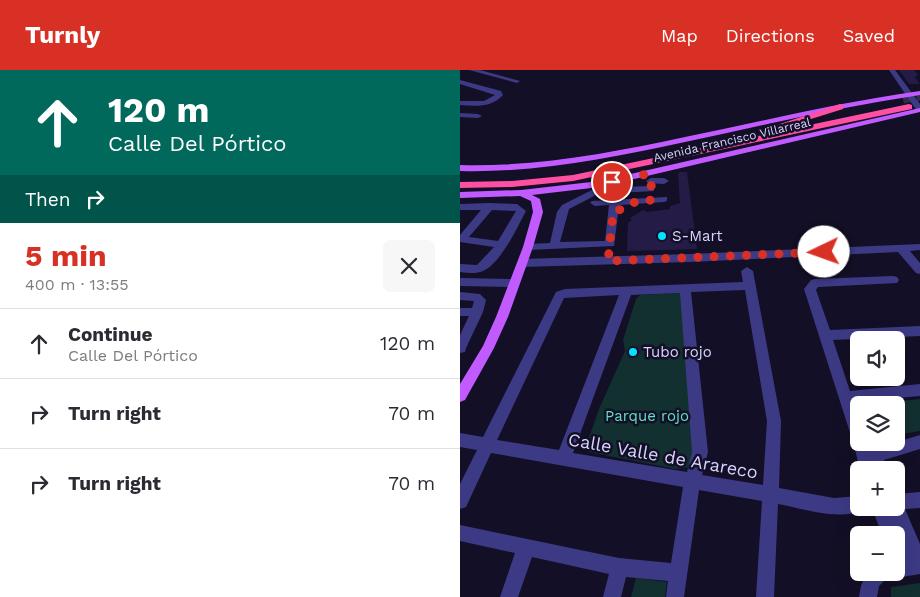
<!DOCTYPE html>
<meta charset="utf-8">
<style>
body{margin:0;font-family:"Work Sans",sans-serif;background:#f7f7f7;color:#2b2b33;height:100vh;display:flex;flex-direction:column;font-size:19px;white-space:nowrap}
*{box-sizing:border-box;margin:0}
p{font-size:16px;color:#7c7c81}
.icon{flex:none;width:28px;height:28px;fill:none;stroke:currentColor;stroke-width:2;stroke-linecap:round;stroke-linejoin:round}
.map{position:relative;flex:1;overflow:hidden}
.sheet{display:flex;flex-direction:column;background:#fff;width:460px}
.sheet>*{flex:none}
.banner{background:#00695c;color:#fff;overflow:hidden}
.buttons{position:absolute;left:390px;top:261px;display:grid;gap:10px}
.buttons a{display:grid;place-items:center;width:55px;height:55px;border-radius:8px;background:#fff;box-shadow:0 5px 20px #0002;font-size:25px}
.pin{position:absolute;display:grid;place-items:center;width:42px;height:42px;color:#fff;margin:-21px;border:2px solid #fff;border-radius:50%;box-shadow:0 1px 5px #0007}
.me{position:absolute;width:55px;margin:-28px;rotate:267deg;stroke-linejoin:round;filter:drop-shadow(0 0 4px #0008)}
.turn{display:flex;align-items:center;gap:18px;height:105px;padding:0 25px;font-size:22px}
.turn .icon{width:65px;height:65px;stroke-width:2.5}
.turn b{display:block;font-size:35px;line-height:42px}
.then{display:flex;align-items:center;height:48px;padding:0 25px;background:#0003;gap:10px;font-size:19px}
.round{display:grid;place-items:center;flex:none;width:52px;height:52px;border-radius:8px;background:#f7f7f7}
.overview{display:flex;align-items:center;justify-content:space-between;height:85px;padding:0 25px}
h1{font-size:30px;font-weight:700;line-height:38px;color:#d93025}
ul{padding:0;list-style:none}
li{display:flex;align-items:center;gap:15px;height:70px;padding:0 25px;border-top:1px solid #e1e1e2}
li div{flex:1}
li b{display:block;font-size:19px}
li em{font-style:normal}
header{display:flex;align-items:center;gap:30px;box-sizing:border-box;height:70px;padding:0 25px;background:#d93025;color:#fff}
header strong{font-size:24px}
nav{display:flex;gap:28px;margin-inline-start:auto;font-size:18px}
main{display:flex;flex:1;min-height:0}
.map>svg:first-child{display:block}
.green{fill:#12302f}
.building{fill:#241b47}
.lines{fill:none;stroke-linecap:round;stroke-linejoin:round}
.highway-tunnel{stroke:#312d47;stroke-width:9;stroke-dasharray:9 4.5;stroke-linecap:butt}
.minor{fill:#3d3a85;fill-rule:evenodd}
.major{fill:#c25bff;fill-rule:evenodd}
.highway{fill:#ff4fa3;fill-rule:evenodd}
.route{stroke:#d93025;stroke-width:9;stroke-dasharray:0 16.2}
.poi-dot{fill:#00e5ff;stroke:#130f26;stroke-width:2}
.labels{text-anchor:middle;stroke-width:5;stroke-linejoin:round;paint-order:stroke}
.far-street-label{font-size:12px;fill:#d9d4ff;stroke:#130f26}
.poi-label{font-size:15px;fill:#d9d4ff;stroke:#130f26;text-anchor:start}
.park-label{font-size:15px;fill:#5fe0c0;stroke:#130f26}
.near-street-label{font-size:18px;fill:#d9d4ff;stroke:#130f26}
</style>
<header>
<strong>Turnly</strong>
<nav><a>Map</a><a>Directions</a><a>Saved</a></nav>
</header>
<main>
<section class="sheet">
<div class="banner">
<div class="turn"><svg class="icon" aria-label="ahead" viewBox="0 0 24 24"><path d="M12 20V5M6 11l6-6 6 6"/></svg><div><b>120 m</b>Calle Del Pórtico</div></div>
<div class="then">Then<svg class="icon" aria-label="right" viewBox="0 0 24 24"><path d="M7 20v-9h11M14 6l5 5-5 5"/></svg></div>
</div>
<div class="overview"><div><h1>5 min</h1><p>400 m · 13:55</p></div><a class="round"><svg class="icon" aria-label="close" viewBox="0 0 24 24"><path d="M6 6l12 12M18 6L6 18"/></svg></a></div>
<ul>
<li><svg class="icon" aria-label="ahead" viewBox="0 0 24 24"><path d="M12 20V5M6 11l6-6 6 6"/></svg><div><b>Continue</b><p>Calle Del Pórtico</p></div><em>120 m</em></li>
<li><svg class="icon" aria-label="right" viewBox="0 0 24 24"><path d="M7 20v-9h11M14 6l5 5-5 5"/></svg><div><b>Turn right</b></div><em>70 m</em></li>
<li><svg class="icon" aria-label="right" viewBox="0 0 24 24"><path d="M7 20v-9h11M14 6l5 5-5 5"/></svg><div><b>Turn right</b></div><em>70 m</em></li>
</ul>
</section>
<div class="map">
<svg width="460" height="527" viewBox="0 0 460 527">
<rect width="100%" height="100%" fill="#130f26"/>
<!-- green -->
<path class="green" d="M222 223 235 376 231 397 215 399 129 382 126 376 139 339 165 281 163 270 176 229 180 225Z
M460 329V361L436 365V335L409 334Z
M176 508 207 512 205 527H171Z
M460 513V527H431V517Z"/>
<!-- building -->
<path class="building" d="M439 0H454L458 5 455 7 460 14H449Z
M220 102H227L237 179 167 181 168 153 172 150 170 148 183 140 187 142 210 139V136L220 133 218 104Z
M179 275 181 283 169 289 165 281Z"/>
<g class="lines">
<!-- highway-tunnel -->
<path class="highway-tunnel" d="M443 29 460 26"/>
<!-- minor -->
<path class="minor" d="M9 0H20L60 11 57 13Z
M429 0H435L460 34V41H457Z
M0 10 41 21 43 25C31 38 16 36 0 35V31H24L35 25 0 14Z
M0 43 18 44 22 46 18 48 0 47Z
M191 108H204L209 111 204 114 188 113 186 111Z
M191 116 194 117V121L138 124 109 139 100 172 145 171 149 135 135 136 130 133 132 131 207 127V131L204 132 159 135 154 176 68 180 63 177 68 174 90 173 97 142 102 135 136 118Z
M30 133 57 134 66 141C57 158 41 193 23 201 16 204 8 203 0 202V194L17 195 34 177 0 172V165L21 140H0V134ZM32 140 56 141 38 171 9 167Z
M460 174V180L450 181 460 193V204L456 203 438 182 230 192 62 197 57 193 62 189 230 184Z
M287 197 293 201 321 351 319 418 374 428 399 426V438H406L405 440C378 451 345 439 318 434L314 527H296L302 431 239 420 224 527H206L208 511 166 507 161 527H143L149 504 72 487 58 527H40L55 483 0 471V455L159 488 211 493 223 417 31 383 6 437 0 439V414L17 380 0 377V363L23 367 96 222 105 219 283 212 281 201ZM285 220 307 351 303 415 242 405 248 382 231 222ZM220 223 232 382 227 402 113 383 171 225ZM159 225 99 380 37 370 104 228Z
M433 206 437 207 439 210 437 213 358 217 356 220 370 260 460 256V266L373 270 390 321 460 314V326L394 332 399 347V372H407L417 378 460 365V379L424 390 428 400H400L394 375 344 219 351 210 355 209Z
M0 208 54 209 60 213 54 217 0 216Z
M0 222 20 224 26 230 23 242 6 278 5 282 0 283V265L9 246H0V238H12L14 231 0 230Z
M460 422V438L445 439 460 474V504L436 508 430 505 419 516 417 527H399L401 516 407 502H436V465H422L412 438H436V424ZM439 466 442 473 437 471Z"/>
<!-- major -->
<path class="major" d="M460 21V25C381 37 303 55 225 72 150 88 77 103 0 101V95C77 97 150 83 225 67 303 51 381 32 460 21Z
M460 38V42L140 117 72 125 80 129 83 142 73 177 48 247 34 278 5 330 0 332V314L23 276 36 247 63 177 73 142 71 131 60 126 0 128V122L61 120 140 111Z"/>
<!-- highway -->
<path class="highway" d="M380 34 383 35V39L316 60 313 61 308 58Z
M449 34 452 35V39L113 111 52 117 0 118V112L52 111 113 105Z"/>
</g>
<g class="lines">
<!-- route -->
<path class="route" d="M152 112 187 104 191 112 192 130 177 131 153 143 148 191 364 182"/>
</g>
<!-- markers -->
<g class="poi-dot">
<circle cx="202" cy="166" r="5"/>
<circle cx="173" cy="282" r="5"/>
</g>
<g class="labels">
<!-- far-street labels -->
<g class="far-street-label">
<text transform="translate(272 70) rotate(-13)" y="4">Avenida Francisco Villarreal</text>
</g>
<!-- poi labels -->
<g class="poi-label">
<text x="212" y="171">S-Mart</text>
<text x="183" y="287">Tubo rojo</text>
</g>
<!-- park labels -->
<g class="park-label">
<text x="187" y="351">Parque rojo</text>
</g>
<!-- near-street labels -->
<g class="near-street-label">
<text transform="translate(203 386) rotate(10)" y="6">Calle Valle de Arareco</text>
</g>
</g>
</svg>
<div class="buttons">
<a><svg class="icon" aria-label="sound" viewBox="0 0 24 24"><path d="M4 9h4l5-4v14l-5-4H4zM17 9q2 3 0 6"/></svg></a>
<a><svg class="icon" aria-label="layers" viewBox="0 0 24 24"><path d="M12 4l9 5-9 5-9-5zM3 14l9 5 9-5"/></svg></a>
<a>+</a>
<a>−</a>
</div>
<div class="pin" style="left:152px;top:112px;background:#d93025"><svg class="icon" aria-label="arrive" viewBox="0 0 24 24"><path d="M6 21V4h12l-3 4 3 4H6"/></svg></div>
<svg class="me" style="left:364px;top:182px" viewBox="-20 -20 40 40"><circle r="19" fill="#fff"/><path d="M0-13L10 11 0 6-10 11z" fill="#d93025"/></svg>
</div>
</main>
